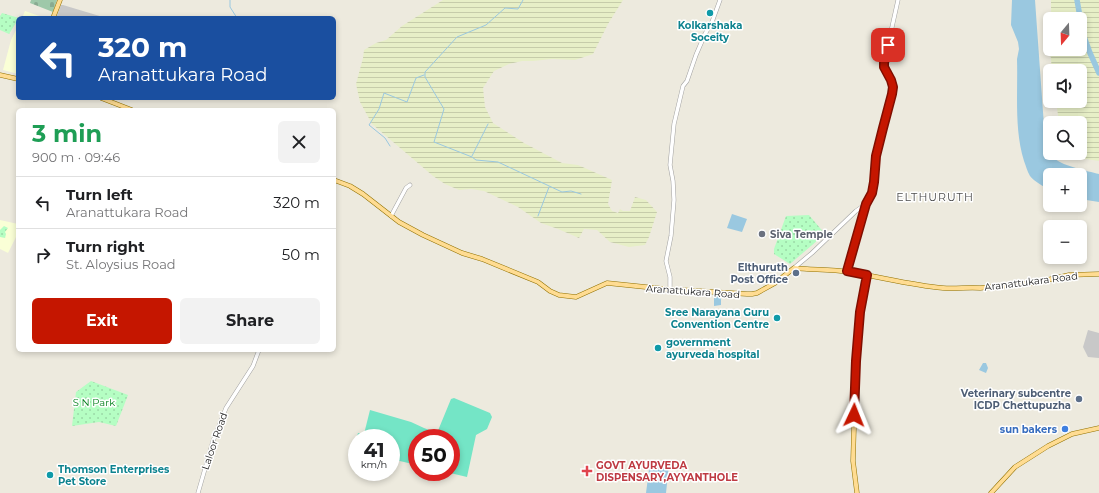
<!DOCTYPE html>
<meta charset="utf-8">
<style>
body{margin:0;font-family:Montserrat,sans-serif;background:#f2f2f2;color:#202124;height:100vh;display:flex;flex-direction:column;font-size:15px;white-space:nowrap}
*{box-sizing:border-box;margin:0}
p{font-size:13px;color:#757577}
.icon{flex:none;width:22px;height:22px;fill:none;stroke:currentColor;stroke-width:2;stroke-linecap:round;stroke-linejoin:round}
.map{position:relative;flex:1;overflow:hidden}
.sheet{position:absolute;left:16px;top:108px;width:320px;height:244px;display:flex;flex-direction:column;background:#fff;border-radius:6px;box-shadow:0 2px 6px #0003}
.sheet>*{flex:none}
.banner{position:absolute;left:16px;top:16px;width:320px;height:84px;border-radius:6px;box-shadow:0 2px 6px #0003;background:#1a4fa0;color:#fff;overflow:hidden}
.needle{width:26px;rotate:199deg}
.controls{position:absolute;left:1043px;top:12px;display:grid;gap:8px}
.controls a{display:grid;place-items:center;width:44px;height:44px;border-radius:6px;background:#fff;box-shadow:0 2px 6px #0003;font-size:20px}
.speed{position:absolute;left:348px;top:429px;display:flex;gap:8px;font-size:20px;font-weight:700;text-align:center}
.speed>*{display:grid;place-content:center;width:52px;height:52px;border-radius:50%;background:#fff;box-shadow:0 2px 6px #0003;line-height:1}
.speed small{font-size:10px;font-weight:400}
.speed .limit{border:6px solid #d22;background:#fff;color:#111}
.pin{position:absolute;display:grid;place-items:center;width:34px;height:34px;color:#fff;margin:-17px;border-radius:8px;box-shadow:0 2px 6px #0006}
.me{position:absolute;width:44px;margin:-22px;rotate:2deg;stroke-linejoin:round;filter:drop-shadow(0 0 3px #0008)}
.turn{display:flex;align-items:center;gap:14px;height:84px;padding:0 16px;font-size:18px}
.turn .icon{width:52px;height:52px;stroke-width:2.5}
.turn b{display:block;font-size:28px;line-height:34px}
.round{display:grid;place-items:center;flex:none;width:42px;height:42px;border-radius:6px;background:#f2f2f2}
.head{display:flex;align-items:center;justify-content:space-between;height:68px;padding:0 16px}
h1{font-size:24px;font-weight:700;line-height:30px;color:#1e9e55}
.cta{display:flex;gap:8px;margin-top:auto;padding:8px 16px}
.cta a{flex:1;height:46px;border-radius:6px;background:#c51600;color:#fff;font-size:16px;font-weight:700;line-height:46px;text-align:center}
.cta a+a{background:#f2f2f2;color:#202124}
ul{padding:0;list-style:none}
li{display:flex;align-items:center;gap:12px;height:52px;padding:0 16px;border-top:1px solid #e0e0e0}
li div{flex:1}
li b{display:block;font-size:15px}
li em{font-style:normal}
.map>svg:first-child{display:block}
.education{fill:#faffd6}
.religious{fill:#c8c8c8}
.farmland{fill:url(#farmland-rules)}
.cemetery{fill:url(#cemetery-stones)}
.park{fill:url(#park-dots)}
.pitch{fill:#74e5c6}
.water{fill:#9ac8e0}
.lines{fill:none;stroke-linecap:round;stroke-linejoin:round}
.stream{stroke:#9ac8e0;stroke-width:1}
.river{stroke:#9ac8e0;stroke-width:5.5}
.minor-casing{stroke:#a1a1a1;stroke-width:4.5}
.major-casing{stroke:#917100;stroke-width:5}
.minor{stroke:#fff;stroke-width:3.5}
.major{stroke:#ffdc92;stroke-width:4}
.route-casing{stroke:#800e00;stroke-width:10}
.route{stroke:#c51600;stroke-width:7}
.culture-dot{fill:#0f9aa8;stroke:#fff;stroke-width:1.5}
.worship-dot{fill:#6b7280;stroke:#fff;stroke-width:1.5}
.service-dot{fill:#5c6f8a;stroke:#fff;stroke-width:1.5}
.shop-dot{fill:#3f7fe0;stroke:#fff;stroke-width:1.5}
.health-dot{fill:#e0444e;stroke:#fff;stroke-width:1.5}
.labels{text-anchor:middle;stroke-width:3;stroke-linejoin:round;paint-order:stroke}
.culture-label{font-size:10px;font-weight:bold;fill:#0d838f;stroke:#fff;text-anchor:start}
.worship-label{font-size:10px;font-weight:bold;fill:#5b616d;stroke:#fff;text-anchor:start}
.service-label{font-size:10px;font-weight:bold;fill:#4e5e75;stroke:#fff;text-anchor:end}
.street-label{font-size:10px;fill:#1a1a1a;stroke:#fff}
.park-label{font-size:10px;fill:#027f1a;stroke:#fff}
.shop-label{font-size:10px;font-weight:bold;fill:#366cbe;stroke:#fff;text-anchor:end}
.health-label{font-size:10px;font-weight:bold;fill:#be3a42;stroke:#fff;text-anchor:start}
.neighbourhood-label{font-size:11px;letter-spacing:1px;fill:#4d4d4d;stroke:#fff}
</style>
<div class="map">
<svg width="1099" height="493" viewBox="0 0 1099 493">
<defs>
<pattern id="farmland-rules" width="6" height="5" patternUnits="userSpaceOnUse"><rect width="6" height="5" fill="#e7efc7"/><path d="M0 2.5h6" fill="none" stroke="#c6ccaa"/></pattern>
<pattern id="cemetery-stones" width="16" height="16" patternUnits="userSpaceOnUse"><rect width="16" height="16" fill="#9ec8a9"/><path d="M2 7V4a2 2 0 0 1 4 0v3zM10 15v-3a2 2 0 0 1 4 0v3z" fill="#88ab91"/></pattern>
<pattern id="park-dots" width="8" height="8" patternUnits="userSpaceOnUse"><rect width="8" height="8" fill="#b5fec3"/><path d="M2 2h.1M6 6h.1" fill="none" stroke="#9bd9a7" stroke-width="1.8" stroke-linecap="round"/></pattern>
</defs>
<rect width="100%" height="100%" fill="#edeade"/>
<!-- education -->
<path class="education" d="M25 11 45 18H22Z
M18 26V74L3 70 11 40Z
M0 220 18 224V233L8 253 0 249Z"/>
<!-- religious -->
<path class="religious" d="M61 5H63L103 17 104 18H56Z
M1088 330 1099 333V358L1088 357 1083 347Z"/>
<!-- farmland -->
<path class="farmland" d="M443 0H623L608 24 593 54 575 60 552 59 533 61H522L509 64 494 71 483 88 485 107 493 123 524 143 562 163 578 165 612 180 608 204 612 211 618 213 620 209 623 211H630L635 197 646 200 657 212 649 237 645 245 629 247 610 242 597 230 584 229 579 238 558 229 541 223 518 207 484 191 471 189 459 190 445 184 433 176 372 124 360 102 356 84 363 58 364 50 376 43 386 40 402 26Z
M1051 0H1099V161L1079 158 1077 153H1080V123H1059V122L1056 101H1080V71H1052L1050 49H1080V19H1051Z"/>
<!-- cemetery -->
<path class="cemetery" d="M31 0H57L53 12 30 3Z"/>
<!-- park -->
<path class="park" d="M2 13 19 18 9 34 0 30V16Z
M809 215 825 234 790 264 774 254V249L786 216Z
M4 226 8 228 5 232 6 234 5 238 0 237V230Z
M91 381 128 395 116 426 99 422 72 426 76 392Z"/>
<!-- pitch -->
<path class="pitch" d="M454 398 490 413 492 417 487 429 476 435 467 477 446 472H451V438H417V465L391 459V438H357V449L354 448 358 433 364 434 370 410 411 422 424 428 437 433 451 399Z"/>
<!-- water -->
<path class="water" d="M1012 0H1035L1045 140C1047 147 1049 154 1055 159 1064 166 1087 171 1099 174V202L1080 199V175H1050V190C1043 186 1035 182 1030 176 1027 171 1026 166 1024 161 1014 129 1018 92 1017 59L1019 49 1018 42 1011 25Z
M732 214 747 219 742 232 727 228Z
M714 296H721V305L714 306Z
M983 363H986L988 368 986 373 979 370Z
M650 462 669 465 666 493H646Z"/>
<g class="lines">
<!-- stream -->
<path class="stream" d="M230 0V7L237 18
M523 0 518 9 505 8 486 25 457 37 425 72V77L444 109 434 142 472 157 476 160 498 162 562 192 571 191 581 194
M390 146 385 138 369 125 379 109 384 93 407 102 416 78 424 75
M472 156 488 124
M538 216 549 187"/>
<!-- river -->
<path class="river" d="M1077 0 1083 34 1090 53 1099 73"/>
<!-- minor casing -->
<g class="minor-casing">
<path id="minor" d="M888 45 898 0
M391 216 406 188 410 185
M794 268 812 253 856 211 866 204
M670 289V277L666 261 671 236 674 200 673 181 670 165 674 124 683 86 687 81 696 55 705 34 712 22 720 0
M198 493 213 441 226 408 253 366 259 350"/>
</g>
<!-- major casing -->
<g class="major-casing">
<path id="major" d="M53 18 60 0
M0 75 18 79
M101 98 132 110
M334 180 350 186 363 194 399 222 423 235 462 253 482 259 538 282 550 291 559 295 576 297 607 283 665 289 731 293 747 294H752L757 293 775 283 794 268C812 270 831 269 849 272 881 277 911 285 943 288 956 289 968 287 980 288L1034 283 1069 275 1099 274
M847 271 866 204 872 193 874 182 876 156 883 128 892 94 893 87 891 79 884 67V63L888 45
M857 493 853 461 856 361 860 313 867 275
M991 493 1015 467 1048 446 1072 434 1099 428"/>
</g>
<!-- minor -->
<use href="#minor" class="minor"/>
<!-- major -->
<use href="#major" class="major"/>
</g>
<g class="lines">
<!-- route casing -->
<g class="route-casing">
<path id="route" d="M854 415 856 361 860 312 867 275 847 271 866 204 872 193 874 182 876 156 883 128 892 94 893 87 891 80 884 67V63L888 45"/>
</g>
<!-- route -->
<use href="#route" class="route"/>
</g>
<!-- markers -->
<g class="culture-dot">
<circle cx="710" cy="13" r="4"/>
<circle cx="777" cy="318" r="4"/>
<circle cx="658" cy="348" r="4"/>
<circle cx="50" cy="475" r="4"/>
</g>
<circle class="worship-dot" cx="762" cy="234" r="4"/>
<g class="service-dot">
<circle cx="796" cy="273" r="4"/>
<circle cx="1079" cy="399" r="4"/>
</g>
<circle class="shop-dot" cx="1065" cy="429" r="4"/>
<path class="health-dot" d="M585 465h4v4h4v4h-4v4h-4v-4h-4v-4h4z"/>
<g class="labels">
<!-- culture labels -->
<g class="culture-label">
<text x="710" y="29" text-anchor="middle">Kolkarshaka<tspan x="710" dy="12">Soceity</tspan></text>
<text x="769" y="316" text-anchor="end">Sree Narayana Guru<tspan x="769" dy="12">Convention Centre</tspan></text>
<text x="666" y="346">government<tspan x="666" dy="12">ayurveda hospital</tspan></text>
<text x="58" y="473">Thomson Enterprises<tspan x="58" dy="12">Pet Store</tspan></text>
</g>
<!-- worship labels -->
<g class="worship-label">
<text x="770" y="238">Siva Temple</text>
</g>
<!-- service labels -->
<g class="service-label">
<text x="788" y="271">Elthuruth<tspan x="788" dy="12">Post Office</tspan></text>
<text x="1071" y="397">Veterinary subcentre<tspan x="1071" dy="12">ICDP Chettupuzha</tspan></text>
</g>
<!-- street labels -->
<g class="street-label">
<text transform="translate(1031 281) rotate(-7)" y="4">Aranattukara Road</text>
<text transform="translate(693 291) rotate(4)" y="4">Aranattukara Road</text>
<text transform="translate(214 441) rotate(-71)" y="4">Laloor Road</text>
</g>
<!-- park labels -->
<g class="park-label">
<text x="94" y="406">S N Park</text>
</g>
<!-- shop labels -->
<g class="shop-label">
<text x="1057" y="433">sun bakers</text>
</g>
<!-- health labels -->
<g class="health-label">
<text x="596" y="469">GOVT AYURVEDA<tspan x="596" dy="12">DISPENSARY,AYYANTHOLE</tspan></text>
</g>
<!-- neighbourhood labels -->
<g class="neighbourhood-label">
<text x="935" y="201">ELTHURUTH</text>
</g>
</g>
</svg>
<div class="controls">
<a><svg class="needle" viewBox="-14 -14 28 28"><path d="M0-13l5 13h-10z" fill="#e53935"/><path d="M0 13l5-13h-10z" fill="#757577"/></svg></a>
<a><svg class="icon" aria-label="sound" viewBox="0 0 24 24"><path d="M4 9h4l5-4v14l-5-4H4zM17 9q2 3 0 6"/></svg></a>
<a><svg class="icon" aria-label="search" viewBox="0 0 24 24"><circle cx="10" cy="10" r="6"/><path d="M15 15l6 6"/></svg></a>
<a>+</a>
<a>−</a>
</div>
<div class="speed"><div>41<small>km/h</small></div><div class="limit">50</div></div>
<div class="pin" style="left:888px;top:45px;background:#d93025"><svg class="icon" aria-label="arrive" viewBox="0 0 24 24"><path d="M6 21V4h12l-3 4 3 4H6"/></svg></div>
<svg class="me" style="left:854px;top:415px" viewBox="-20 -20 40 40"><path d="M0-17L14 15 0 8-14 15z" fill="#c51600" stroke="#fff" stroke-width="4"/></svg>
<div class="banner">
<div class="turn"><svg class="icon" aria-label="left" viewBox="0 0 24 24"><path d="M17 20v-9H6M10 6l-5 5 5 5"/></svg><div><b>320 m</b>Aranattukara Road</div></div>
</div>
<section class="sheet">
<div class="head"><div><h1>3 min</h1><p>900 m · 09:46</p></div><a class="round"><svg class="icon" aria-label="close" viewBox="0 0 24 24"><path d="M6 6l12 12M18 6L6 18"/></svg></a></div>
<ul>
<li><svg class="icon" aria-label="left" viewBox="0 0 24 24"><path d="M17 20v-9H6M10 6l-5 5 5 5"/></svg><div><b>Turn left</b><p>Aranattukara Road</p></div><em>320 m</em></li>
<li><svg class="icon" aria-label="right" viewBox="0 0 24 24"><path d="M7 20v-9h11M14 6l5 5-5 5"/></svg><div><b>Turn right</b><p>St. Aloysius Road</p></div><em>50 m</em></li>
</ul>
<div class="cta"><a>Exit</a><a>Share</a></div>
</section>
</div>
